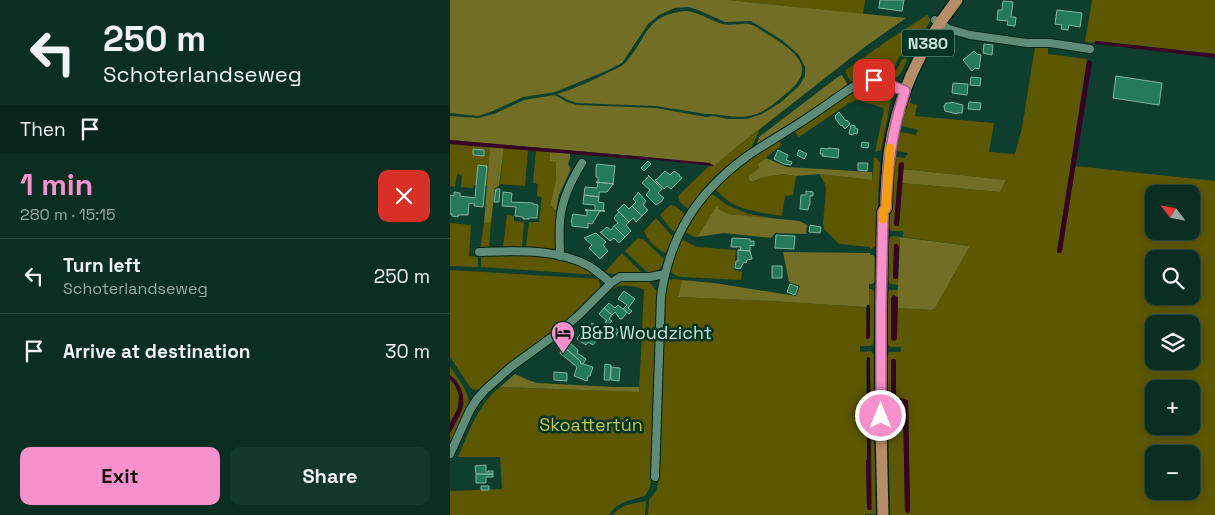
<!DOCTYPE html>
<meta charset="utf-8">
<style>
body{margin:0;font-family:"Space Grotesk",sans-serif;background:#13372a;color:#f1f3f6;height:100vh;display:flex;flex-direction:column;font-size:19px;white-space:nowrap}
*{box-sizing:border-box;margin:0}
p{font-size:16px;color:#99a9a5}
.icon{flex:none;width:28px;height:28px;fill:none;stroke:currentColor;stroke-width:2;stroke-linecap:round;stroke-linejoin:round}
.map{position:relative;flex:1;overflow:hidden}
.side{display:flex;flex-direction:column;background:#0a2f22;width:450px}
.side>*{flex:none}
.banner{background:#0a2f22;color:#f1f3f6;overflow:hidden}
.needle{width:32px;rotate:302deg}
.buttons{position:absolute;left:695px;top:185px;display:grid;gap:10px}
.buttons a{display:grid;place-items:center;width:55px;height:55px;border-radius:10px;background:#0a2f22;box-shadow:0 2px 8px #0003,0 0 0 1px #2a4a40;font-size:25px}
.pin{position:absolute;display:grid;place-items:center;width:42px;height:42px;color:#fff;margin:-21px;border-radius:10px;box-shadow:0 2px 8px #0006}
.me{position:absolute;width:55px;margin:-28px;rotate:0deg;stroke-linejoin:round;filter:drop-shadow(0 0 4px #0008)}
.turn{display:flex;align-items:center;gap:18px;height:105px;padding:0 20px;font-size:22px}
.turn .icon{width:65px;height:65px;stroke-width:2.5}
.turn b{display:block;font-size:35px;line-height:42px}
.then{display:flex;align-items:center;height:48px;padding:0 20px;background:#0003;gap:10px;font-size:19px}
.round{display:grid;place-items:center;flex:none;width:52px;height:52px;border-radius:10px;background:#13372a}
.summary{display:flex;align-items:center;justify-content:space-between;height:85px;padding:0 20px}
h1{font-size:30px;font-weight:700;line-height:38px;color:#f890cb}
.cta{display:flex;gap:10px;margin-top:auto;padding:10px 20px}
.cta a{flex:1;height:58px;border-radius:10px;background:#f890cb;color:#111;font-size:20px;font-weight:700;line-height:58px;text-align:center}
.cta a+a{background:#13372a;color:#f1f3f6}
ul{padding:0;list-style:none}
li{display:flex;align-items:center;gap:15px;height:75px;padding:0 20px;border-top:1px solid #2a4a40}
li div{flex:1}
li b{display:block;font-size:19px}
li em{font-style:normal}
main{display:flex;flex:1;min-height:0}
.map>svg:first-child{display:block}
.green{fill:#5d5700;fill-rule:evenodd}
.forest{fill:#726e26}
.water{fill:#380226}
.building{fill:#267a5c;stroke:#83b39e}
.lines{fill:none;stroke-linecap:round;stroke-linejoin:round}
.street-casing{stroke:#002418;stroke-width:10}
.primary-casing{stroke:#002418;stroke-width:14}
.street{stroke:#5d8c78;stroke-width:8}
.primary{stroke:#b78d67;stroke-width:11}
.route-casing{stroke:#a15e84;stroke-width:12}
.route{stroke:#f890cb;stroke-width:9}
.slow{stroke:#f59e0b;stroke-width:9}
.labels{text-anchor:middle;stroke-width:5;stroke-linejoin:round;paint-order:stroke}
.shield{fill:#003524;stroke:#8eafa2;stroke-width:1}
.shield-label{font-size:16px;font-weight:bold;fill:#cbe3d8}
.poi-label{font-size:18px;fill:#cbe3d8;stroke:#003524;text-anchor:start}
.park-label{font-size:18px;fill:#cbc340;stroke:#003524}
</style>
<main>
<section class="side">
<div class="banner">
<div class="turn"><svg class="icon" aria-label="left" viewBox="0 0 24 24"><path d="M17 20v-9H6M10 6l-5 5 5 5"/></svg><div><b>250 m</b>Schoterlandseweg</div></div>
<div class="then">Then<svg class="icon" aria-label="arrive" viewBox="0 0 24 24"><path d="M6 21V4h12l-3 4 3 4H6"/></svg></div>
</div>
<div class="summary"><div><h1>1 min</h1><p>280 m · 15:15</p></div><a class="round" style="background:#d93025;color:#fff"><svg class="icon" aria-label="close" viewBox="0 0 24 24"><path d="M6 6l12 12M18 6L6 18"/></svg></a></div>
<ul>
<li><svg class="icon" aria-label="left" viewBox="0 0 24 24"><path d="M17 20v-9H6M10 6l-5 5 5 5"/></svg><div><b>Turn left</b><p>Schoterlandseweg</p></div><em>250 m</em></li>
<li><svg class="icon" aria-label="arrive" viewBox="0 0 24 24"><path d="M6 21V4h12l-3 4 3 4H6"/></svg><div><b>Arrive at destination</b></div><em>30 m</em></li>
</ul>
<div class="cta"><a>Exit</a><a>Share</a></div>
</section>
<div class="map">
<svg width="765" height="515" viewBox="0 0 765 515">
<rect width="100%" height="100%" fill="#0e3f2e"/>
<!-- green -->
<path class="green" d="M278 0H415L413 14Z
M642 0H765V54L646 41 644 43 635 42Z
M477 15 481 20 459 56 454 55 450 56 444 67 440 70 437 71 422 69 419 71 415 76 401 82 396 74V70L434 43Z
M585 47 598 48V54L637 59 607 252 608 253H611L612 251 625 166 765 181V515H439L436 512 434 358 440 352H451V347H440L434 342 435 294 440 290H448V297L443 295 441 298V339L446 340 447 338V308L482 310 485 308 520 246 453 237V231H442L436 226 440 161 447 157 455 158 458 153 447 151 443 145 445 136 451 132 466 135 468 130 452 126 448 120 457 97 461 98 460 103 467 105 465 116 544 123 539 152 565 154 572 128ZM449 164H454L453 169 556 180 550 192 452 183 449 224 445 226 444 224ZM704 194H741V231H704ZM704 259H741V296H704ZM704 324H741V361H704ZM443 359 446 395 447 397 458 401 460 510 459 513H457L455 511 453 405 448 404 441 394V361ZM704 389H741V426H704ZM704 454H741V491H704Z
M454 58 457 59C453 69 450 80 438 79 431 79 427 76 420 77L421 73 423 72C432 73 441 77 447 69 450 65 450 61 454 58Z
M421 84C432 85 439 88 441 99L431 150 425 152 434 110 433 108 408 100 399 103 349 137 344 131 411 86Z
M310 129 301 148 283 161 264 177 238 209 230 202 228 196 259 166H263Z
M329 141 332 145 308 164 309 168 298 176 299 180 302 182C306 181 310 179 313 177 324 173 335 174 346 176L343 195 335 196 332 216C315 213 291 211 277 200 273 197 269 193 265 189 284 170 306 155 329 141Z
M0 144 40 147 37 186 24 185 23 188 11 187 12 175 7 174 5 187 0 186Z
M54 148 78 150 75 186 50 184Z
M86 151 100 152V161H106V180L100 205 106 211 108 243 104 249 101 251 77 248 76 245 79 222H89L92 197 87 196 88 184 83 183Z
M424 158H427L430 163 428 196V244L422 249H420V247L389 244 374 229 373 224 376 189 375 184 369 174 422 180Z
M261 193 277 205 299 214 332 220 278 214 269 209 267 205 247 237H244L235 232 249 209Z
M220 205 225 206 235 214 225 232 221 229 210 215Z
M57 215 64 216V221L74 222 72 247H53Z
M206 218 223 237 216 253C207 250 197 240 194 231Z
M41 222 39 249 30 250 34 223Z
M0 223 21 225 19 256 28 257V267L0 266Z
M442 236 450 237 449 247 447 244H445L444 246 443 277 444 279H447L448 277V285L441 284 435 279 436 242Z
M188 238 193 239 214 259C212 270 208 271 198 273L175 251Z
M231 239 247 247 286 250 284 270 292 272 291 280 233 277 227 276 220 272Z
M64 253 91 256 128 265 148 275 31 267V256Z
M172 253 192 273 162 274 155 272Z
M0 270 149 279 150 289 111 326 56 367 34 386 30 389 24 390 20 387 0 357Z
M224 279 232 280 228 297 321 301 416 307V338L419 339 420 337V307L419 305V289H422L427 295 426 341 421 346H410V352L421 351 426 356 429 511 426 514H415V515H198L199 500 206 491 208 484 209 473 213 306 217 280ZM419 357 420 358 422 509 421 510H418L417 508 416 461 417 459 416 359Z
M184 280 199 282 208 292 207 309 203 391 201 478 200 487 195 496C181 500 166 502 159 515H0V491L52 489 50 457H8C19 432 28 404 50 387L189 392 194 289C182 286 170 282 160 291L158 290 170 282Z
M0 366C7 378 20 392 19 405L0 446V433L11 412 14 403 7 381 0 375Z
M0 379C14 395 10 407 0 423Z
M196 501 195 515H163C171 504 183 504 196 501Z"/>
<!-- forest -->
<path class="forest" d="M0 0H278L456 18 416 46 288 146 264 166V165L196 157 0 140V116L28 118 44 114 74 100 105 95 117 102 127 105 206 108 256 117 263 116 278 119H297L312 114 330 103 349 86 355 76V67L349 55 332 40 301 21 275 22 248 10 238 7 225 8 209 15 198 24 172 63 156 71 105 92 73 97 43 111 28 116 0 113Z
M237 11C250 13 260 20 272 24 281 26 290 23 299 24 305 25 313 32 319 35 341 49 369 66 339 91 327 101 314 114 298 116 284 119 270 113 256 114L206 106 127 103 118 100 107 94C126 88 144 80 161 71 166 69 171 67 175 63 198 39 194 14 237 11Z
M392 75 397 83 396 87 307 145 309 137 389 76Z
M40 147 54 148 49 186 45 188 41 222 34 223Z
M100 152 120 153V158L118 164 121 169 109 195 106 211 100 205 106 180V162L100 161Z
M316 158 337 167 422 172V180L369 174 346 176 333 174 314 177 302 182 299 180 298 176 309 168 308 164Z
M453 169 556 180 550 192 452 183Z
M267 205 269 209 278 214 349 221 357 225 356 234 325 233 321 238 274 233 247 237Z
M450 237 520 246 485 308 482 310 447 308Z
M333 252 420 253V255H423L428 260 427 279 422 284H419V305H417L416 307 321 301 228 297 232 280 264 283 346 296 350 286 339 282Z
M65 374 78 380 87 383 165 387H189V392L50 387Z"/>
<!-- water -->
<path class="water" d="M646 41 765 54V58L646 44 644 43Z
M639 60 641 61 642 63 612 251 611 253H608L607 252 637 62Z
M0 140 196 157 260 163 264 166 198 159 195 160 0 144Z
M451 162H453L454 164 449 225 448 226H445L444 224 449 164Z
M445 244H447L449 247 448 277 447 279H444L443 277 444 246Z
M443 295 448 297 447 338 446 340 443 341 441 339V298Z
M417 305H419L420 307V337L417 339 416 338Z
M417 357 420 358 421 510H418L417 508 416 461 417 459Z
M442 359H445L446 361V395L447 397 457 400 458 401 460 510 459 513H457L455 511 453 406 445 402 441 394V360Z
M0 375C22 394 13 411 0 433V423L8 408 9 395 5 385 0 379Z"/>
<!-- building -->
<path class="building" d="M430 0H454L452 11 429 8Z
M553 1 563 2 561 17H566L565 26 557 25 558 21 547 20 548 10H552Z
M607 10 632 13 630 27 619 25 618 30 611 29 612 25 605 24Z
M534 44 543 45 542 55 533 53Z
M524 51 527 54 531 55 529 69 525 68 522 71 513 60Z
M666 76 712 83 709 105 663 98Z
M521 77 531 78 530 86 520 85Z
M503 83 518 84 517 95 502 93Z
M501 102 513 105 512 113H507V114L495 111 494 106 496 103H501Z
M519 102 531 103 530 110 518 109Z
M389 112 396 121 397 120 400 124 395 129 392 125 391 126 385 118 386 117 385 116Z
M401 125 405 126V128L408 129 407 134 404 133 403 135 399 134Z
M412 142 419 143 418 148 411 147Z
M371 148 378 149V148L389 149 388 158 372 156 373 154H370Z
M23 149 34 150V156L23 155Z
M328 150 338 155 336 160 342 162 341 165 334 164 324 159Z
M349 150 357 154 354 159 347 155Z
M198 161 201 164 194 171 191 168Z
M408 163H418L417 171 408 170Z
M147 164 165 166 163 184H164L146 182H148V177H146V168Z
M28 165 37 166 33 207 24 206 25 204 19 203 18 215H8V217L2 216V214H0V195L4 196V192L10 193V196L25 198Z
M215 171 220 175 224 171 230 175 229 176 232 178 221 189 217 186 214 189 205 180H206Z
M198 175 212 189 208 193 214 198 212 200V201L206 205 196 195 200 190 192 183 199 176Z
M146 182 164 184H163L157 192H149V197L134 195 135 187 147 188 148 183Z
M46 189H50L49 202H44Z
M356 191 363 192V196H360V205H359L358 210 350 209 351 195H356Z
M53 192 62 193 61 202 83 203V204L88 205 87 218H79V219H73V217L65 216 66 207 52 206Z
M188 192 196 201 193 205 198 210 192 216 182 206 186 202 183 199 188 193Z
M134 195 149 197 148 202 154 203 153 211H155L135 210 145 211V205L133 204Z
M174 204 179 209 182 206 192 216 186 222 183 218 179 222 167 210H168Z
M135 210 155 211H150L142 224 138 223V228L122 226V222H121L123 214 137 216V210Z
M167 210 179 222 176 225 181 231 175 237 164 226 168 223 164 218 169 212Z
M360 225 371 227 370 233 359 232Z
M164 226 175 237 169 243 164 238 160 241 150 232H151L157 227 161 230Z
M146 233 156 242 153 245 158 251 150 259 139 248 142 245 134 238Z
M326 235 345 236 344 249 325 248Z
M282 238 300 239V241H304V246L300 245V251L289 250H290L291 247H281Z
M288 250 300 251 302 259 297 260 296 263 294 262 290 269 285 268 286 261H288Z
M322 266H332V278H322Z
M340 284 348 287 345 295 337 292Z
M174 291 185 299 178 308 182 311 179 314 173 309 177 305 168 299Z
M159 303 165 308 168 305 177 312 172 319H170L165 312 162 315 154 308Z
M154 308 162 315 159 319 162 321 158 325 155 322 157 321 149 314Z
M142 323 153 330 151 334 147 331 145 335 137 329Z
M163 326 169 331 167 334 161 329Z
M157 327 167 335 164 339 157 334 155 337 152 335Z
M132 332 146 341 143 345 138 342 136 345 127 339Z
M119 342 128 350 127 353 136 359 133 364 130 363 131 362 128 359 114 347Z
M114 347 128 359 131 362 130 363 143 367 140 376H138L137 381 124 376 127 367 110 353Z
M155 364 161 365 160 380H154Z
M161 367 170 368 169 381 161 380Z
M104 372 117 373V381L104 380Z
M36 465V472H38V471H43V474H26L25 466Z
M26 474H43V477H36V483H26Z
M31 486H39V490H31Z"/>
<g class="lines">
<!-- street casing -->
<g class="street-casing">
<path id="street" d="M485 20 499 29 520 35 577 43H600L640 49
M29 252C65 251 106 248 139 266 147 271 154 277 161 283
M110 256C110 244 109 233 110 221 112 199 121 181 132 163
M0 454 20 410 27 399 35 390 61 367 109 332 129 315 161 283 170 277H200L215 274
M205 477 211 296C220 235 247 193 296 157 313 145 331 135 348 124 369 111 388 96 409 83 425 77 439 85 455 91"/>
</g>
<!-- primary casing -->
<g class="primary-casing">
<path id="primary" d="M433 515C430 414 430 313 433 212L436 208C436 190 437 172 439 154 447 97 472 44 507 0"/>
</g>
<!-- street -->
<use href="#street" class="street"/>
<!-- primary -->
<use href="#primary" class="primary"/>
</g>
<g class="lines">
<!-- route casing -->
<g class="route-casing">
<path id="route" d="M424 80 437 84 455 91C442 131 437 166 436 208L433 212 431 309V416"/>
</g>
<!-- route -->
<use href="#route" class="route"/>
<!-- slow -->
<path class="slow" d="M433 219V212L436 208 440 148"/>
</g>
<!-- icons -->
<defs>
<g id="hotel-pin" transform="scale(1.25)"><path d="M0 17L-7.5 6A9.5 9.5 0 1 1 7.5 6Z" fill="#f890cb" stroke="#003524"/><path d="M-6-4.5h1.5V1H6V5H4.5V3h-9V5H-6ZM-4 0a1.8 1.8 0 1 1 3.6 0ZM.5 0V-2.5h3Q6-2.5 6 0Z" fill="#111"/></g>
</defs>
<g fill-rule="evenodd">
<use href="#hotel-pin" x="113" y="333"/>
</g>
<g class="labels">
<!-- shield labels -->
<rect class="shield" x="452" y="29.5" width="52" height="27" rx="4"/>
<g class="shield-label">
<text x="478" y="49">N380</text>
</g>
<!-- poi labels -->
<g class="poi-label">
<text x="130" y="339">B&amp;B Woudzicht</text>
</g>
<!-- park labels -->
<g class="park-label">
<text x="141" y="431">Skoattertún</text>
</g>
</g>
</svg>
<div class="buttons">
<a><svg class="needle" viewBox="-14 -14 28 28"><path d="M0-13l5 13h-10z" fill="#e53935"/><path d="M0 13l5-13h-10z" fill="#99a9a5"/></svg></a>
<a><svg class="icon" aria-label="search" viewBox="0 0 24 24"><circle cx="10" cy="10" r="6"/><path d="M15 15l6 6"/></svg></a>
<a><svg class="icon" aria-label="layers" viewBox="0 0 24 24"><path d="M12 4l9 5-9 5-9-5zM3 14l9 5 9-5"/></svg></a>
<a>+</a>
<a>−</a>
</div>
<div class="pin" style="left:424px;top:80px;background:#d93025"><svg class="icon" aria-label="arrive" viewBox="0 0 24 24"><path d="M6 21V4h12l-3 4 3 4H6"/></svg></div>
<svg class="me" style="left:431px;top:416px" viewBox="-20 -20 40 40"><circle r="17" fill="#f890cb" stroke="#fff" stroke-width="3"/><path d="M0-11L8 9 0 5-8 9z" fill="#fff"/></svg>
</div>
</main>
